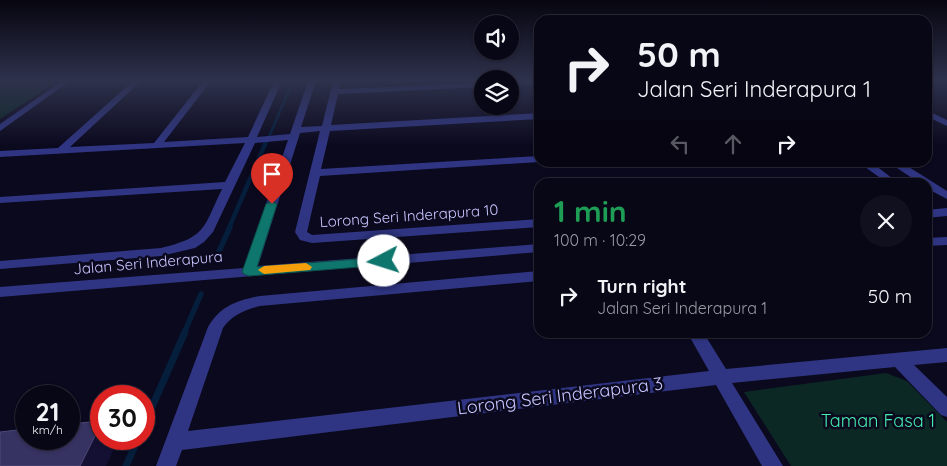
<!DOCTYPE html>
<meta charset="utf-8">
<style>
body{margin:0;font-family:Quicksand,sans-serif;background:#11101f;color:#f1f3f6;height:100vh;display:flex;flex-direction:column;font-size:19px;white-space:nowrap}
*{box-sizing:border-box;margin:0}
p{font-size:16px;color:#9899a1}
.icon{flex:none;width:28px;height:28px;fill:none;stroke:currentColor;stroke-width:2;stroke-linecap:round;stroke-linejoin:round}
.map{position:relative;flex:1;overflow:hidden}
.details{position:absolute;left:534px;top:178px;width:398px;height:160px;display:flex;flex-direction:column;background:#080716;border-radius:15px;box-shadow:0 1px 4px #0004,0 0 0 1px #292835}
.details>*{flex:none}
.hud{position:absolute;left:534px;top:15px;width:398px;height:152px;border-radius:15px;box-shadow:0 1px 4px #0004,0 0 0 1px #292835;background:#080716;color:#f1f3f6;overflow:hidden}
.fabs{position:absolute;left:474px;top:15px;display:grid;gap:10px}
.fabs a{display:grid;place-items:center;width:45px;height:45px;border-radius:50%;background:#080716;box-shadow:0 1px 4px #0004,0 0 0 1px #292835;font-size:25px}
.speed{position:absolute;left:15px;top:385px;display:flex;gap:10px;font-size:25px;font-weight:700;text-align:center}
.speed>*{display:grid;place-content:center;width:65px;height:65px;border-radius:50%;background:#080716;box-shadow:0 1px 4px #0004,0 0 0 1px #292835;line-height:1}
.speed small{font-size:12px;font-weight:400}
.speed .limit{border:8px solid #d22;background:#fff;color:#111}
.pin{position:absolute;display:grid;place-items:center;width:42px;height:42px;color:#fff;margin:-51px -21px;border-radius:50% 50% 50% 0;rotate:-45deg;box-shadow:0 0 5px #0007}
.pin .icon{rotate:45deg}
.me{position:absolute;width:55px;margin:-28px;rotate:265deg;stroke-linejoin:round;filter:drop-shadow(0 0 4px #0008)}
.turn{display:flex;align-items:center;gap:18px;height:105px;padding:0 20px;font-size:22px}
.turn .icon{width:65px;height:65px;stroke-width:2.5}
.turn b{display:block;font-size:35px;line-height:42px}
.lanes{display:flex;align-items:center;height:48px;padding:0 20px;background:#0003;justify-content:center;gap:25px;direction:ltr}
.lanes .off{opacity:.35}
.round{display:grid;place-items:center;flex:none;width:52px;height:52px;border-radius:26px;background:#11101f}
.overview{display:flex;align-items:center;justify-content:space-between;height:85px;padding:0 20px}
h1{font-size:30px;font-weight:800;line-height:38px;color:#1e9e55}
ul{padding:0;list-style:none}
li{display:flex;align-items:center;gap:15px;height:65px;padding:0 20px}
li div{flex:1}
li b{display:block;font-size:19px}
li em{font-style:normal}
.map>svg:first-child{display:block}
.green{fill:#0c2824}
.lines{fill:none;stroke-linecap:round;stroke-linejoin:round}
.stream-far3{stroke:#041e3c;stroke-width:3}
.stream-far2{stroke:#041e3c;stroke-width:4.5}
.stream-far1{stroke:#041e3c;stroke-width:5.5}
.stream{stroke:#041e3c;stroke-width:7}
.minor{fill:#2f3582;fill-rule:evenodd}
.shaded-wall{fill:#131033}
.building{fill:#363261;stroke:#4c497a}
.route{fill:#0f766e;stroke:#0a4d48}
.slow{fill:#f59e0b}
.labels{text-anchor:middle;stroke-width:5;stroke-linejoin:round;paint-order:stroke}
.street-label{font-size:15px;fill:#c7c6ff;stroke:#0b091e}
.near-street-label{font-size:18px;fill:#c7c6ff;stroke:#0b091e}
.near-park-label{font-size:18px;fill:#46ebb0;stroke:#0b091e}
</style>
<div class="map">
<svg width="947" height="466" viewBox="0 0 947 466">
<rect width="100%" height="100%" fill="#0b091e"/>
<!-- green -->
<path class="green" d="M0 81H58L0 119Z
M886 373 907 381 947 422V466H791L744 392Z"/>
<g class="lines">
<!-- stream-far3 -->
<path class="stream-far3" d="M265 146 293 81"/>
<!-- stream-far2 -->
<path class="stream-far2" d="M229 228 265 144"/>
<!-- stream-far1 -->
<path class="stream-far1" d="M216 258 230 227
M184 333 201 294"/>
<!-- stream -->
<path class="stream" d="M144 425 185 332
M126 466 138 439"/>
<!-- minor -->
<path class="minor" d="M62 81H70L0 131V124Z
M133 81H141L70 147 154 143 203 81H211L164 142 248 137 274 81H282L257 137 290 134 308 81H316L301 127 322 126 333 81H341L339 89 482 83V87L338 94 331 125 539 113V119L330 131 321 169 539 156V162L320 176 307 232 312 235 539 219V227L312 243 300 240 295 232 320 131 300 133 258 266 539 244V252L0 297V287L244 268 288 140 255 143 213 232 204 242 195 248 161 256 0 269V261L161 248C207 237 203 228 222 189L0 203V197L225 182 245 143 0 157V151L58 148Z
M510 81H539V84L510 85Z
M926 110 947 120V126L926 116Z
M858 162H871L897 182H886Z
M888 162H901L947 191V199L926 188V182H918Z
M947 208V216L926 218V210Z
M947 237V245L926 246V238Z
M539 271V281L260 306C245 310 232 315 223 328L188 431 709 371 687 332H703L726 369 947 348V362L914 365 947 397V417L941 415 895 367 732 383 783 466H762L716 385 182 450 176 466H156L208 327C220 306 238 300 260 296Z"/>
</g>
<!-- shaded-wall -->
<path class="shaded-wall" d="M101 424V439H117L118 440 106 466H80Z"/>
<!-- building -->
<path class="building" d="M101 421V424L80 466H0V432L26 429V439H69V424Z"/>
<!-- sky -->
<linearGradient id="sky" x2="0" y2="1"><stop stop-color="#060510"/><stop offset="0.55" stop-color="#2e324c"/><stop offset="1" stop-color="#2e324c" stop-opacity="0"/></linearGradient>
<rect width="947" height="146" fill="url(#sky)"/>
<!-- route -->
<path class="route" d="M272 201 277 204 257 267 384 257 390 261 384 265 249 276 244 274 242 272 266 204Z"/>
<!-- slow -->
<path class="slow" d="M306 263 312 267 310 270 264 274 258 270 264 266Z"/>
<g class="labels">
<!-- street labels -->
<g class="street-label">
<text transform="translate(409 216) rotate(-4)" y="5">Lorong Seri Inderapura 10</text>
<text transform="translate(148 263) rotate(-5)" y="5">Jalan Seri Inderapura</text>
</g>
<!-- near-street labels -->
<g class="near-street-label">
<text transform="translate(560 396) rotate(-7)" y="6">Lorong Seri Inderapura 3</text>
</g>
<!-- near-park labels -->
<g class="near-park-label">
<text x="878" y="427">Taman Fasa 1</text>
</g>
</g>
</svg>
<div class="fabs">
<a><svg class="icon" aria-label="sound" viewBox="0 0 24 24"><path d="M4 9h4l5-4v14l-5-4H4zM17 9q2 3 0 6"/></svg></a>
<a><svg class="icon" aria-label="layers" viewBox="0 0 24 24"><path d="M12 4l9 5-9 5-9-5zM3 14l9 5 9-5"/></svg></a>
</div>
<div class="speed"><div>21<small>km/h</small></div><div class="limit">30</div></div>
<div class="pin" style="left:272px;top:204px;background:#d93025"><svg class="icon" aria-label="arrive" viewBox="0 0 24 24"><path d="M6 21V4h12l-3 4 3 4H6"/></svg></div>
<svg class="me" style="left:384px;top:261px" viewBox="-20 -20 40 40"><circle r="19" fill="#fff"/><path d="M0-13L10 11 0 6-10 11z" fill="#0f766e"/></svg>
<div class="hud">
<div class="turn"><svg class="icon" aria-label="right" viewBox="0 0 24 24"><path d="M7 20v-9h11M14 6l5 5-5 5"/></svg><div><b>50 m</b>Jalan Seri Inderapura 1</div></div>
<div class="lanes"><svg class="icon off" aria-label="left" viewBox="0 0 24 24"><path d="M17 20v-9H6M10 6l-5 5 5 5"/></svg><svg class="icon off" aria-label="ahead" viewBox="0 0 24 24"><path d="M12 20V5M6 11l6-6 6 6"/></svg><svg class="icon" aria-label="right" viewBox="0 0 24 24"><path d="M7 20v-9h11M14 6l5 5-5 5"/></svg></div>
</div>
<section class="details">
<div class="overview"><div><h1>1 min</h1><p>100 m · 10:29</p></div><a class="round"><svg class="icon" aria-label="close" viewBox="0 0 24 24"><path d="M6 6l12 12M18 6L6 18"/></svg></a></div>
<ul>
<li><svg class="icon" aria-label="right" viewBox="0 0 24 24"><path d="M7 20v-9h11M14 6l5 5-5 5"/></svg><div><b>Turn right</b><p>Jalan Seri Inderapura 1</p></div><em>50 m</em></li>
</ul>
</section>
</div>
